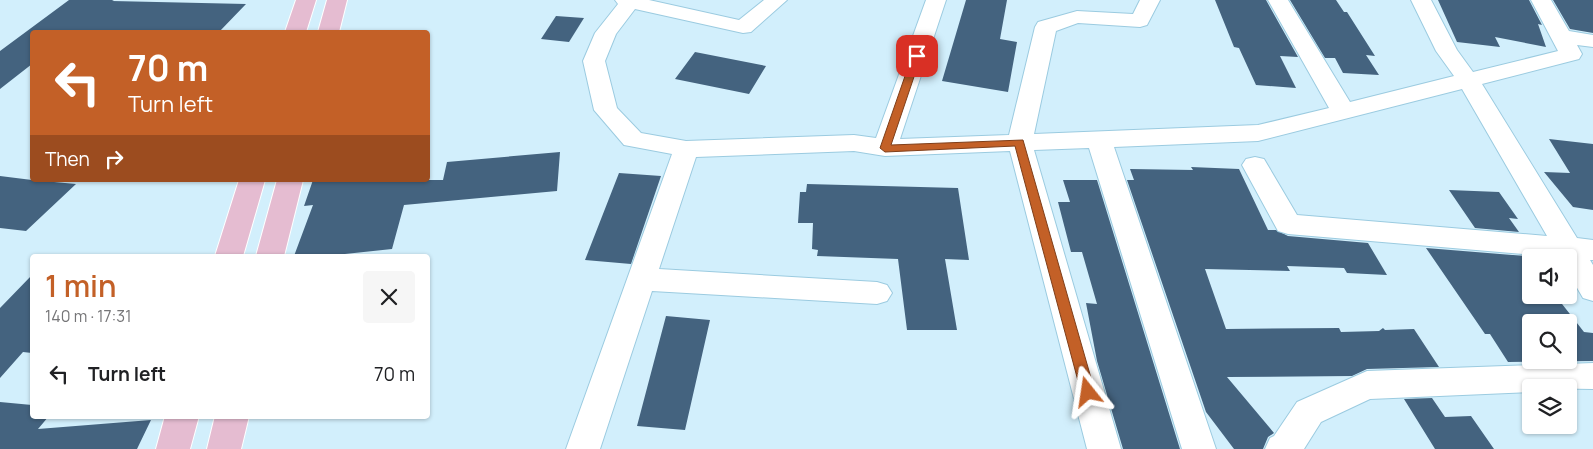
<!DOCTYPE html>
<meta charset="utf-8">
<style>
body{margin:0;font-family:Manrope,sans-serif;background:#f6f6f6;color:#202124;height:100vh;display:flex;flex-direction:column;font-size:19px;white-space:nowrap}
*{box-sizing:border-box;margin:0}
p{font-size:16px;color:#757577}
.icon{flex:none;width:28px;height:28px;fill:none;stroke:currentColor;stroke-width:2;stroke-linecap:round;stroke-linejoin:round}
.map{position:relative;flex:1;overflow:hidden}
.drawer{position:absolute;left:30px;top:254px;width:400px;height:165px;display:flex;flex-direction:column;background:#fff;border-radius:5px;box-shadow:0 1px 4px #0004}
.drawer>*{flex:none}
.guide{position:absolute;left:30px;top:30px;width:400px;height:152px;border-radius:5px;box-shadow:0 1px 4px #0004;background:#c36027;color:#fff;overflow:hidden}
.buttons{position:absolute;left:1522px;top:249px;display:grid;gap:10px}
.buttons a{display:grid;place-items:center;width:55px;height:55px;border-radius:5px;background:#fff;box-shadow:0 1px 4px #0004;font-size:25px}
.pin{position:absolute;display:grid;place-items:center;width:42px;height:42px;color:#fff;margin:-21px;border-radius:10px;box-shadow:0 2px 8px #0006}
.me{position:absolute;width:55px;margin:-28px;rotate:345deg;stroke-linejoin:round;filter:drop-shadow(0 0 4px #0008)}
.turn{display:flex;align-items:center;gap:18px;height:105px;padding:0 15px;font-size:22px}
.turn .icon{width:65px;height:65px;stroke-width:2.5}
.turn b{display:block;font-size:35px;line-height:42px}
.then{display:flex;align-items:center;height:48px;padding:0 15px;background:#0003;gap:10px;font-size:19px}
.round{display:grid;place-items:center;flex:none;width:52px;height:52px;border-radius:5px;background:#f6f6f6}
.head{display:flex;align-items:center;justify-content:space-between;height:85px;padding:0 15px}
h1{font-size:30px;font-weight:600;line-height:38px;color:#c36027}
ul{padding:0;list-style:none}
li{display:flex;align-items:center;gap:15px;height:70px;padding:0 15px}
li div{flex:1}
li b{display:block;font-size:19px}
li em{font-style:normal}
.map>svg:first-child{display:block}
.building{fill:#44637f;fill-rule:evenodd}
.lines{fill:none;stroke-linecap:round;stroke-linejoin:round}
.minor-casing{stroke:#9bcbe0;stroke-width:2}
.major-casing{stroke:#fff;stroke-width:2}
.minor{fill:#fff;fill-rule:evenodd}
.major{fill:#e5bcd1;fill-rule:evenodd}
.route{fill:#c36027;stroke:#7f3e19}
</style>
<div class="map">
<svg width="1593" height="449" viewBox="0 0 1593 449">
<rect width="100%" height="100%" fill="#d2effc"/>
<!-- building -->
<path class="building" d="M69 0H114L112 1 246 4 219 32H32V64L0 89V51Z
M966 0H1007L1000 39 1017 42 1008 92 942 81Z
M1215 0H1266L1298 57 1280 56 1296 88 1256 85 1239 48 1234 47Z
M1290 0H1336L1344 12H1347L1375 56 1366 55 1379 75 1343 73 1335 58H1325Z
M1438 0H1529L1542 25 1538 24 1546 47 1495 37 1500 47 1457 42Z
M1553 0H1593V33L1570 29Z
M556 16 584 18 569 42 541 39Z
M695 52 766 66 749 94 675 79Z
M1549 139 1593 144V210L1573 207 1544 172 1570 173Z
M560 152 557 191 404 205 392 249 326 256H294L313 205 304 206 313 180H443L447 162Z
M1191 167 1239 169 1268 230H1276L1288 236 1368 243 1387 275 1347 273 1344 268 1287 266 1290 271 1205 269 1226 329 1339 328 1341 332 1379 331 1383 328 1385 330 1414 329 1439 367 1367 369 1352 376 1227 377 1274 433 1268 437 1263 449H1234L1206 412 1127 180H1134L1130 169 1193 170Z
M619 173 661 176 631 264 585 260Z
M0 176 32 180 76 184 26 231 0 228Z
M1063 180H1097L1180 449H1123L1097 361 1086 303 1097 304 1082 252H1071L1058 202H1070Z
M807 184 958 188 969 260 945 259 957 330H907L898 259 817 256 818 250 812 249 813 223H798L800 192H806Z
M1449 190 1499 192 1518 219 1509 218 1519 232 1475 228Z
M1426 248 1537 257 1526 258 1531 264V295H1555L1584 332 1593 333V361L1508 362 1490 334H1485ZM1531 322H1569V360H1531Z
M32 275V353L23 352 0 378V308Z
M666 316 710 320 685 430 637 426Z
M1432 398 1445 417 1471 416 1494 449H1435L1404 399Z
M0 402 32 405V416H49L38 429 151 420 137 449H0Z"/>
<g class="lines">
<!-- minor casing -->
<g class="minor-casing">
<path id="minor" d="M615 0H649L739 20 764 0H787L751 32 743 33 635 9 616 34 605 61 617 108 641 133 686 141 854 135 876 138 926 0H946L900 139 1009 135 1035 27 1038 22 1077 11 1133 14 1140 0H1160L1147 25 1140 27 1078 23 1056 31 1034 134 1258 125 1329 108 1268 0H1288L1350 102 1454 76 1436 51 1411 0H1431L1457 50 1473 72 1558 51 1531 0H1551L1569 31 1593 35V47L1577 45 1582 54 1579 59 1482 84 1577 238 1593 240V260H1590L1593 265V301L1583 298 1569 274V258L1288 234 1278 231 1242 165 1246 159 1255 157 1264 159 1297 215 1547 236 1462 89 1258 141 1114 147 1216 449H1182L1089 148 1034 150 1121 449H1087L1010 151 885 156 854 151 696 157 659 269 877 282 887 285 892 293 887 301 877 304 652 291 600 449H566L672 154 624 145 594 110 583 61 595 33 618 4Z
M1593 363V389L1531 388V392L1370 399 1321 422 1304 449H1265L1270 438 1274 436 1297 402 1367 371Z"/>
</g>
<!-- major casing -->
<g class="major-casing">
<path id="major" d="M296 0H316L306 32H285Z
M327 0H347L339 32H318Z
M239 180H265L243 256H215Z
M277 180H303L284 256H256Z
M165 416H199L190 449H156Z
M215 416H249L241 449H207Z"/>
</g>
<!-- minor -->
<use href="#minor" class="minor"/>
<!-- major -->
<use href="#major" class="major"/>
</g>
<!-- route -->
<path class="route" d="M917 53 921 56 891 145 1023 140 1095 392 1093 396H1083L1081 392 1015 146 885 152 880 148 912 56Z"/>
</svg>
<div class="buttons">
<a><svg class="icon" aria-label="sound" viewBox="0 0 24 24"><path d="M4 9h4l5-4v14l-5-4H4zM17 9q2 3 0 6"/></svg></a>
<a><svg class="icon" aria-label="search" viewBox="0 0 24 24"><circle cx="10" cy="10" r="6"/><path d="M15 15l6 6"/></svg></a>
<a><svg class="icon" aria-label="layers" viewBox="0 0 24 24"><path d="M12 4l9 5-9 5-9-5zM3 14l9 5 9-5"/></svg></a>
</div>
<div class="pin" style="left:917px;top:56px;background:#d93025"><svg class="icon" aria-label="arrive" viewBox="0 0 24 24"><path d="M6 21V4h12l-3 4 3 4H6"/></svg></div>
<svg class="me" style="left:1088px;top:392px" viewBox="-20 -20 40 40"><path d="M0-17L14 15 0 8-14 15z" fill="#c36027" stroke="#fff" stroke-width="4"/></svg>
<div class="guide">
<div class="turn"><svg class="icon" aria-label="left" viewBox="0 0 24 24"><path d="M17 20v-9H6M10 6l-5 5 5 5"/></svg><div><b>70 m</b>Turn left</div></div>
<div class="then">Then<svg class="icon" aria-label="right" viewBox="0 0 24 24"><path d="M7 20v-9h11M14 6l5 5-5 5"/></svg></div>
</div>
<section class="drawer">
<div class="head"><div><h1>1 min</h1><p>140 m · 17:31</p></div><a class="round"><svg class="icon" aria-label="close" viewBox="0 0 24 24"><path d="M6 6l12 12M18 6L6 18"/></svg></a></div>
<ul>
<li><svg class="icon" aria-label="left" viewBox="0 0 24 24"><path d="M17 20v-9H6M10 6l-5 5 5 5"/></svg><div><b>Turn left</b></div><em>70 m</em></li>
</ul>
</section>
</div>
